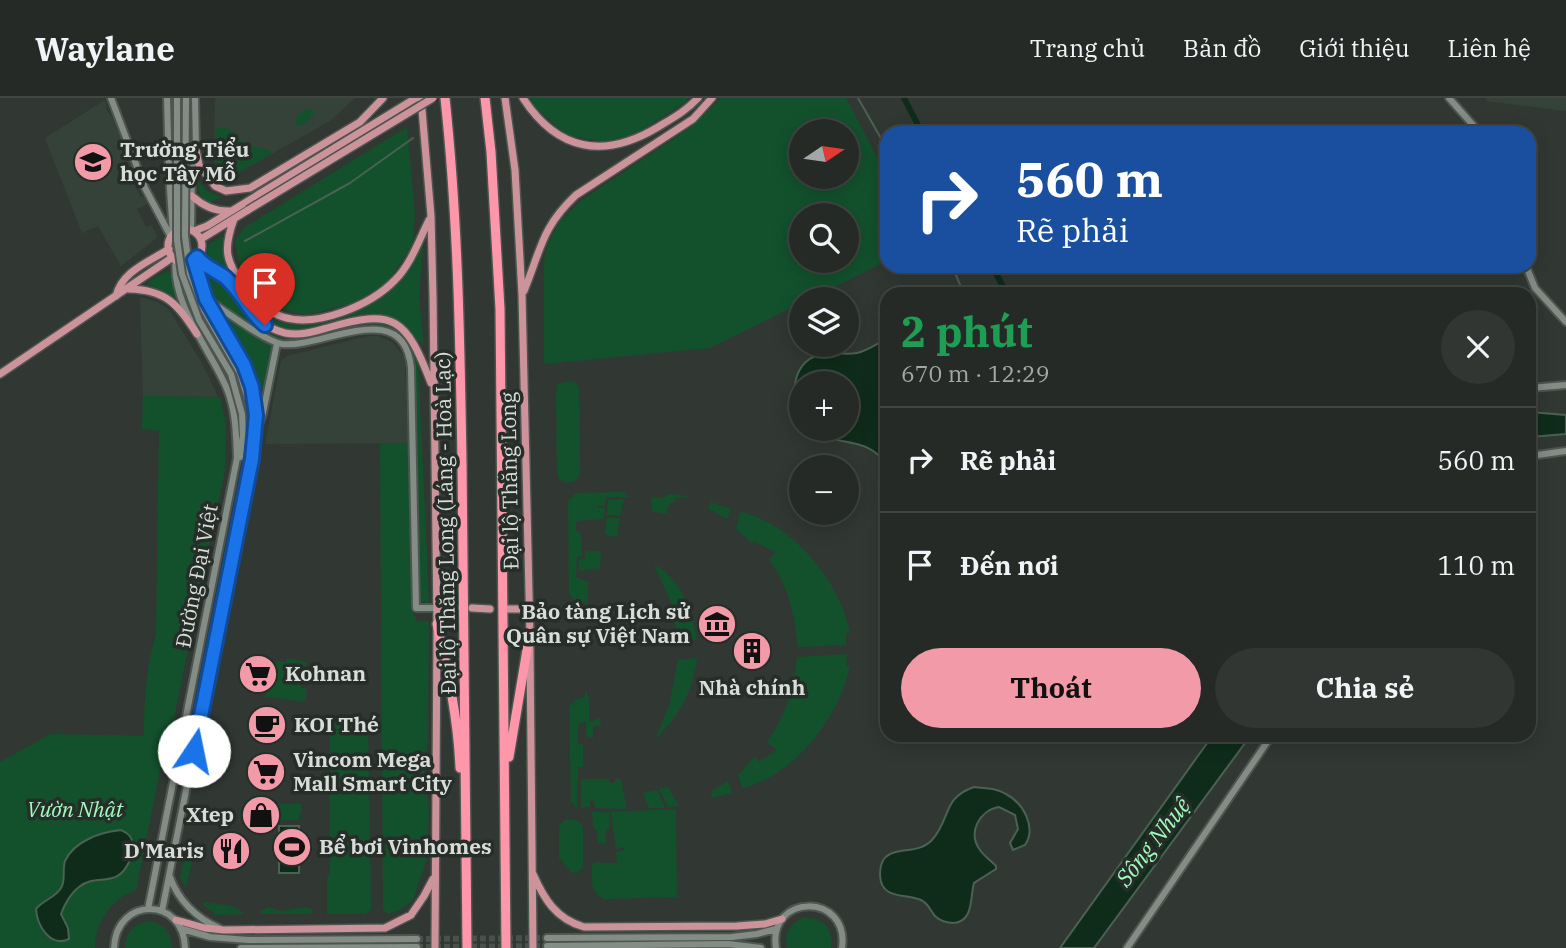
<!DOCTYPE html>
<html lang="vi">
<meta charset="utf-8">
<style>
body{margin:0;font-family:"IBM Plex Serif",serif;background:#313632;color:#f1f3f6;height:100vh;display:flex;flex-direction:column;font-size:26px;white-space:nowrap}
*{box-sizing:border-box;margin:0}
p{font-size:23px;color:#a3a7a7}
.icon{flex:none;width:38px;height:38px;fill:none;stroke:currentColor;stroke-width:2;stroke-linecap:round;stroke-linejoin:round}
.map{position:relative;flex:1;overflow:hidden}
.details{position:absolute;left:880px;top:189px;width:656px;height:455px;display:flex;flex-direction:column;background:#252a26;border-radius:21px;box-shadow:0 4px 18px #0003,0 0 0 2px #424643}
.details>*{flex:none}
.top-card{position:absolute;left:880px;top:28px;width:656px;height:147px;border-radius:21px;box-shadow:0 4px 18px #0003,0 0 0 2px #424643;background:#1a4fa0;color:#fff;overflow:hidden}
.needle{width:46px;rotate:77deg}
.tools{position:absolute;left:789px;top:21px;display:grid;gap:14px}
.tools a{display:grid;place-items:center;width:70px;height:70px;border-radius:50%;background:#252a26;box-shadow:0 4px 18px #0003,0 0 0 2px #424643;font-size:35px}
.pin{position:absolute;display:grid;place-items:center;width:60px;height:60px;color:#fff;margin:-72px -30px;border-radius:50% 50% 50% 0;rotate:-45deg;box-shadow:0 0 7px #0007}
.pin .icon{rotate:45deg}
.me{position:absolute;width:77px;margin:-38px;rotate:11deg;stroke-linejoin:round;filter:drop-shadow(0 0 5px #0008)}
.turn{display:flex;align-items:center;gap:24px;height:147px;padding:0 21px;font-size:32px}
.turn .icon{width:91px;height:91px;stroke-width:2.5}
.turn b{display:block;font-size:49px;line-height:60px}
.round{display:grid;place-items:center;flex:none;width:74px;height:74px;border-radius:37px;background:#313632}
.overview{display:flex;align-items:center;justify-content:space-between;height:119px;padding:0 21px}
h1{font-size:42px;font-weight:800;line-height:52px;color:#1e9e55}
.cta{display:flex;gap:14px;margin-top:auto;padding:14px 21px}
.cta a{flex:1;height:80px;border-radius:42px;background:#f39aa8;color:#111;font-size:28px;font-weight:800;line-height:80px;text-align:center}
.cta a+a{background:#313632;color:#f1f3f6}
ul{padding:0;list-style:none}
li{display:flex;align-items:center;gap:21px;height:105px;padding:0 21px;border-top:2px solid #424643}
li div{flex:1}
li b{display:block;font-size:26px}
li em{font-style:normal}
header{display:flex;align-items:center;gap:42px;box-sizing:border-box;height:98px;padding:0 35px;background:#252a26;border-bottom:2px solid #424643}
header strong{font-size:33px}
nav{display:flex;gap:38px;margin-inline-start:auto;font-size:24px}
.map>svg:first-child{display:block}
.built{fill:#354239}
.green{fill:#13512d;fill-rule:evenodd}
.water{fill:#0f2c1a;stroke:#4b6153;stroke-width:2}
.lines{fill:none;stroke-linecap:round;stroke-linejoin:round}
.stream{stroke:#4b6153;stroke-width:2}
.canal{stroke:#0f2c1a;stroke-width:6}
.minor-tunnel{stroke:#4a514c;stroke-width:6;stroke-dasharray:6 3;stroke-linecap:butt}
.minor-casing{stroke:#4e5550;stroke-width:10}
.major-casing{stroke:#4e5550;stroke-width:10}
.highway-casing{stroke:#4e5550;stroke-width:12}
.minor{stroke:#848c86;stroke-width:6}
.major{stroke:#cd939b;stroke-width:7}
.highway{stroke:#fd97a9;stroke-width:9}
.minor-bridge-casing{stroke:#4e5550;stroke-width:10;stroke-linecap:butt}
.major-bridge-casing{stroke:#4e5550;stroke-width:10;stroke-linecap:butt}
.minor-bridge{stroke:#848c86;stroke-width:6}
.major-bridge{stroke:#cd939b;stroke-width:7}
.route-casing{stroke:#114b97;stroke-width:18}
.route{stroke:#1a73e8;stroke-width:12}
.labels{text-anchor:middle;stroke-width:7;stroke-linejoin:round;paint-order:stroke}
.poi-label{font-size:21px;font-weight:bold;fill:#d8ddd9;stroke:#272e29;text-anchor:start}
.street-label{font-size:21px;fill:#d8ddd9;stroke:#272e29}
.park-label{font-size:21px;font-style:italic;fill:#a2fcbe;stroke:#272e29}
.water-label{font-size:23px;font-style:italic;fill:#a0fbbd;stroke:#272e29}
</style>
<header>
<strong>Waylane</strong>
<nav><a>Trang chủ</a><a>Bản đồ</a><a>Giới thiệu</a><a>Liên hệ</a></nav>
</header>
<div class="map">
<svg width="1566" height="850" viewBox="0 0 1566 850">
<rect width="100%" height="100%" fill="#313833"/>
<!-- built -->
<path class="built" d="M215 0H355L330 23 229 80 217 70 214 61Z
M1486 0H1566V13L1486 3Z
M105 2 107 13 113 20 138 84 136 90 140 98 144 99 147 106 137 111 146 129 151 127 158 139 121 168 98 128 82 135 45 40Z
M140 199 158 204 169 212 202 265 218 299 143 298Z
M368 238H378L392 244 405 260 408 345 265 346 281 263 287 258Z"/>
<!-- green -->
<path class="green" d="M530 0H688L684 5 631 39 606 44 566 37 535 9Z
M721 0H846L887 78V163L810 201H802L801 205 710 250 544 266V164L547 147 561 122 582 102 691 29ZM847 33V79H802V33ZM847 117V163H802V117Z
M310 10 314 15C310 22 304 28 295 27L298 17Z
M407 29 415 117 412 148 387 185 353 205 306 217 272 208 240 169 235 143 244 130Z
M215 30C239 29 231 37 246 46 252 49 262 50 270 52L271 56 229 80C209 68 216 50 215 30Z
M198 83 207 93 222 99 211 104C200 100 197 93 198 83Z
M223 138C223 160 231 177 245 196 255 208 267 220 283 225 316 234 364 216 388 194 401 181 410 165 420 150H423L419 197 424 247C415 241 409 228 397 222 356 200 317 243 275 228 254 220 246 196 232 181 225 173 213 169 204 163L209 146Z
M168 173 170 175 178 203 166 194 147 186 149 183Z
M210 177C240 188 242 230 281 239 338 252 375 182 418 259L429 505 420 503 414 267C413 257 410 249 404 242 374 205 328 244 291 243 271 242 255 229 238 218 223 208 211 202 205 185Z
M224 217 272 247 263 291 258 289 248 266 221 220Z
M571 283 576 285 579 291 580 376 576 383 567 385 559 381 557 373 556 296 558 286Z
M143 298 220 299 226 326 225 372 168 649 164 653 136 792C112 800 95 824 95 850H0V664L51 636 144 638C144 602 146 570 156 536L159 333 142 331Z
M380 345H408L413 515 417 523H429L428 639 424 672 429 711 427 761 413 802 400 812 388 816 383 811Z
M624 394 629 399H606L605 407 597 408 598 410H605L604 421 576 423V433L581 435 582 458 577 459 576 479 588 484V509L585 515V504L574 502 569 496 568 402 576 395Z
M669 396 687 398V400L676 399 675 403 670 406 666 416 652 413 651 400 665 399Z
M624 401 620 417H607L608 402Z
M710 404 731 411 727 421 709 411Z
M740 414C790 423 842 486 850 535L846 536V547L798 549C795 517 788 487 769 461L776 455 754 443 752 445 736 431Z
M607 420H620L617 439 605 436Z
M585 453H601L600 470 579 473V462L585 460Z
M654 467C681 480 693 515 697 542L678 541 672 506Z
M847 556 846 568H850C839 619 795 678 742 690L738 677 755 659 759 664 777 652 767 644C785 618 795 591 797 559Z
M287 560 306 564V580H302L301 590H306V603L296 604 295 602 265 599 272 566H276V563L286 564Z
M697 560C693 593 679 619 655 641L669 608 678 562Z
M585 591 589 599V624L600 620 601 628H593V640L586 638V623L578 626 577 645 583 646V669H578L577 711 571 703 569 609 577 601 585 599Z
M329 624H368L371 811 366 816H327V781L330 773Z
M581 681H609L610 685H615V681H621L627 711 595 710 594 703H590V709H581Z
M728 683 732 693 731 695 711 700 712 693Z
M668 689 679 708 668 709 659 691Z
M657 692 665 710H649L643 695Z
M256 704 269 706H301L302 715H299V722L268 723 256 720Z
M676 711 677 799 606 801C589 796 592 781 592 767L598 763 599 765H617L616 754 625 752 624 749 616 751 611 714Z
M592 714H609L610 731 606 732V745H598V735L593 729Z
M571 721 578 723 583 728V770L577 775 571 774 559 760V728L564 722Z
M188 743 191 747 192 765 186 789 180 780Z
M206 804C219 808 235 805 244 816L216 817 202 806Z
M269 809 281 813 306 809 313 812 311 816H261V813Z
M803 820C822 818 834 831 831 850H787C784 836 789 826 803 820Z
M147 823C163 825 172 834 172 850H125C125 835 133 827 147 823Z"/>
<!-- water -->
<path class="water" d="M887 241V257L884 268 887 283V367C866 336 839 351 814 331H847V285H802L801 318C788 295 794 261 823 256 835 254 846 257 857 255 868 253 877 245 887 241Z
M1530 314 1566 317V336L1530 339Z
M1213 637H1251L1094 850H1060Z
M974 689C985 690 996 690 1006 696 1023 705 1037 729 1025 747L1013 752 1010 745 1018 731 1015 717 999 709C980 712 967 734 980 752 984 758 991 763 996 768V771L974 785C970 799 974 823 954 825 947 825 940 823 935 818 930 812 928 805 921 802 904 795 881 802 880 777 880 772 881 765 884 761 894 748 918 757 932 742 951 721 942 700 974 689Z
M279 728H299V740H305L306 759H299V775H279Z
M121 732C128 735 133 739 133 748 133 754 132 759 129 764 116 792 97 774 79 789 71 795 64 807 61 816L68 830 69 841C50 850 37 827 36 811 43 802 55 800 61 790 66 782 62 772 65 763 74 743 101 734 121 732Z"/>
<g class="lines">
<!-- stream -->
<path class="stream" d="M858 0 887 51
M245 143 350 85 413 40
M952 168 964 196"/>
<!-- canal -->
<path class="canal" d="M904 0 922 35
M992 168 1007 196"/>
<!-- minor-tunnel -->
<path class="minor-tunnel" d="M417 841 547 840
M417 849 547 848"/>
<!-- minor casing -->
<g class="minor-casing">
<path id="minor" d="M111 0 145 90 171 139
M167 0 169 77 173 136
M1449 0 1480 35
M191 132 192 65 196 52 195 0
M1526 168 1535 190 1566 224
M207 201C224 212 264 243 282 246 322 251 404 197 411 270L416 510H437
M1530 290 1566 287
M256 335 263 315 277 245
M1530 358 1566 353
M240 359 243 337 242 316
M170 779C178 802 196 820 219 830
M148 811 237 360C236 337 236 313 227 291 211 252 170 205 176 161
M162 813 252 361 256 317 252 289 244 267 206 201 194 162
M182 831 210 839 248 842 417 841
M547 840 732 839 757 836 776 831
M547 848 728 846 761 850
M114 850C116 798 184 798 185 850
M241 850 417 849
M776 850C767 795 850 794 842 850
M1127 850 1272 637"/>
</g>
<!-- major casing -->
<g class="major-casing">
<path id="major" d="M421 0 431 118 433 198 437 526 435 850
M505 0 515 72 522 197 530 538
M523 0C558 54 605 61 658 29 673 20 686 13 698 0
M196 52 199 67 215 88 226 93 250 90 360 24 383 0
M192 98C203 108 216 114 231 113
M234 121C223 151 225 164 245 189 255 201 268 214 283 219 317 230 371 207 395 182 411 166 419 142 429 122
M168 148a17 17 0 1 1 34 0a17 17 0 1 1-34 0Z
M194 133 207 128 416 0
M201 141 248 112
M197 159C205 169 214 171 223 178 248 197 248 226 285 235 300 238 313 234 327 230 395 210 406 220 431 285
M129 191C167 192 177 206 197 236
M524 193C541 152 541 130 576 97L693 21 712 0
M116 198C122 173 149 164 169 151
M0 276 173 159
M437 510H455
M472 510 490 511
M505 511H530
M530 550 533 850
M533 776C544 801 556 821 584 829L737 828 765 826 782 821
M176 822 205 830 224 832 385 830 411 817 424 798 433 781"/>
</g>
<!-- highway casing -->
<g class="highway-casing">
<path id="highway" d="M445 0C458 121 460 242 462 364 465 526 466 688 467 850
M485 0 491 54 500 211 506 850
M437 526C448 574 458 621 460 670
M509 659 530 534"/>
</g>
<!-- minor -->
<use href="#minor" class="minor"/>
<!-- major -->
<use href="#major" class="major"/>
<!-- highway -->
<use href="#highway" class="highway"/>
<!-- minor-bridge casing -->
<g class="minor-bridge-casing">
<path id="minor-bridge" d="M177 0V142L182 176 199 222 231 276 242 316
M186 0 185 138 190 176 204 212 240 275 251 311"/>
</g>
<!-- major-bridge casing -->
<g class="major-bridge-casing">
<path id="major-bridge" d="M248 112 433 0"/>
</g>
<!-- minor-bridge -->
<use href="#minor-bridge" class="minor-bridge"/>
<!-- major-bridge -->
<use href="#major-bridge" class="major-bridge"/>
</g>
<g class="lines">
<!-- route casing -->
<g class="route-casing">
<path id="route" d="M194 653 252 361 256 317 252 289 244 267 206 201 194 162 197 159C205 169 215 172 225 179 241 193 249 214 265 227"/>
</g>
<!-- route -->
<use href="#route" class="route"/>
</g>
<!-- icons -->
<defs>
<g id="school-disc" transform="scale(2.0125)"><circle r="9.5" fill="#f39aa8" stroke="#272e29"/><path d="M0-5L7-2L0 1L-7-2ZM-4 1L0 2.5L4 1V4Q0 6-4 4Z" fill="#111"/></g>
<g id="museum-disc" transform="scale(2.0125)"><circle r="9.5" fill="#f39aa8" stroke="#272e29"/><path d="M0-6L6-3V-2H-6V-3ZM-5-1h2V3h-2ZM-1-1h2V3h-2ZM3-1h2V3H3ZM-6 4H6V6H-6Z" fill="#111"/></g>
<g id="building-disc" transform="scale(2.0125)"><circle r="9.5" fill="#f39aa8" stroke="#272e29"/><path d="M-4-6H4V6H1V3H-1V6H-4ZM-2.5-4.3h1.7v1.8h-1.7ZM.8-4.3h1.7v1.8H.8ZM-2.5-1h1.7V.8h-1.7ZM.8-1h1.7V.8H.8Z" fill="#111"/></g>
<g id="supermarket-disc" transform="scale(2.0125)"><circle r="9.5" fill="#f39aa8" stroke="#272e29"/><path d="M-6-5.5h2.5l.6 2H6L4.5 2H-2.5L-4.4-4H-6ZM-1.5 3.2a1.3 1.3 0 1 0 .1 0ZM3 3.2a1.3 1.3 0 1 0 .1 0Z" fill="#111"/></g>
<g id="cafe-disc" transform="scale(2.0125)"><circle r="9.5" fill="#f39aa8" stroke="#272e29"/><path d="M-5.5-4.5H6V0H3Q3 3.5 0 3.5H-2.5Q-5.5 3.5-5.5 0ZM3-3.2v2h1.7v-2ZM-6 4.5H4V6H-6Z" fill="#111"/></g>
<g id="shop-disc" transform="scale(2.0125)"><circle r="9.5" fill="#f39aa8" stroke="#272e29"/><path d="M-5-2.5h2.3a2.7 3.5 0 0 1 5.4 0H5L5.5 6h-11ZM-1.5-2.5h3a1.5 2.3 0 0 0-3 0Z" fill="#111"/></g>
<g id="stadium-disc" transform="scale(2.0125)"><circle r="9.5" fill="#f39aa8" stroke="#272e29"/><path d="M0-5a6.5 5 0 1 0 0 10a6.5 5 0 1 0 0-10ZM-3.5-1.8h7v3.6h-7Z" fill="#111"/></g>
<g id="restaurant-disc" transform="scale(2.0125)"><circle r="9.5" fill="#f39aa8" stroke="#272e29"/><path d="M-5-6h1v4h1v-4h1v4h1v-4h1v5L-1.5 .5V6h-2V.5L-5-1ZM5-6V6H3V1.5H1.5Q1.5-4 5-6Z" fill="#111"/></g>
</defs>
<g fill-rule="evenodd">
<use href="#school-disc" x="93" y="64"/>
<use href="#museum-disc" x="717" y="526"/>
<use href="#building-disc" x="752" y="553"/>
<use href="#supermarket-disc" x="258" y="576"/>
<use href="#cafe-disc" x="267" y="627"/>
<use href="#supermarket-disc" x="266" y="674"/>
<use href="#shop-disc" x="261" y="717"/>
<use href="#stadium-disc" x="292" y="749"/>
<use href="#restaurant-disc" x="231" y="753"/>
</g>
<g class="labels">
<!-- poi labels -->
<g class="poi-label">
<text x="120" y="59">Trường Tiểu<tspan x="120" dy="24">học Tây Mỗ</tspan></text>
<text x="690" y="521" text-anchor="end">Bảo tàng Lịch sử<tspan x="690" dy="24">Quân sự Việt Nam</tspan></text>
<text x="285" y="583">Kohnan</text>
<text x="752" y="597" text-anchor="middle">Nhà chính</text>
<text x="294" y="634">KOI Thé</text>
<text x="293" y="669">Vincom Mega<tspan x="293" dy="24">Mall Smart City</tspan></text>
<text x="234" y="724" text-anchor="end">Xtep</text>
<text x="319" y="756">Bể bơi Vinhomes</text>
<text x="204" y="760" text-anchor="end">D'Maris</text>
</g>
<!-- street labels -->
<g class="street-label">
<text transform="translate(510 383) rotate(-91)" y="7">Đại lộ Thăng Long</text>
<text transform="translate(446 425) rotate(-91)" y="7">Đại lộ Thăng Long (Láng - Hoà Lạc)</text>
<text transform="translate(197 478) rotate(-79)" y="7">Đường Đại Việt</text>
</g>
<!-- park labels -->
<g class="park-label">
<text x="75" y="719">Vườn Nhật</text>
</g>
<!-- water labels -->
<g class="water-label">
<text transform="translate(1153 744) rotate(-52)" y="8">Sông Nhuệ</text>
</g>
</g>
</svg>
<div class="tools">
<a><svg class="needle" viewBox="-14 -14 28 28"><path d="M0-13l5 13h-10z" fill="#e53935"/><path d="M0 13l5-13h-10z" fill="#a3a7a7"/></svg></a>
<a><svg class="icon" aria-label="search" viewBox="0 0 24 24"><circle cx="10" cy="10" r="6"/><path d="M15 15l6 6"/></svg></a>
<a><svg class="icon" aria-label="layers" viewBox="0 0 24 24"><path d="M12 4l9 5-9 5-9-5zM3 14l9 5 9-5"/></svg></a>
<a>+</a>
<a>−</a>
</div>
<div class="pin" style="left:265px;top:227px;background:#d93025"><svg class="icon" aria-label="arrive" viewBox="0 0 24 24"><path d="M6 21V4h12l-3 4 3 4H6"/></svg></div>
<svg class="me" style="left:194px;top:653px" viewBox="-20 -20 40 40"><circle r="19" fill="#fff"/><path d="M0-13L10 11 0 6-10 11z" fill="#1a73e8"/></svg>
<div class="top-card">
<div class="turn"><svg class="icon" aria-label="right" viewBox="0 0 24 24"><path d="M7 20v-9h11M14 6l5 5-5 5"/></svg><div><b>560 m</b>Rẽ phải</div></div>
</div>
<section class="details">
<div class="overview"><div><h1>2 phút</h1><p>670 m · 12:29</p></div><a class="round"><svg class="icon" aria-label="close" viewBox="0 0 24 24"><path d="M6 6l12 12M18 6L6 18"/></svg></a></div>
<ul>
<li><svg class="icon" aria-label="right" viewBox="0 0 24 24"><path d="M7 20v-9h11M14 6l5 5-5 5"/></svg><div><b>Rẽ phải</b></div><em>560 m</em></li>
<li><svg class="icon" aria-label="arrive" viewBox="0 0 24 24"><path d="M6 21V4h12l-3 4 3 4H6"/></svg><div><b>Đến nơi</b></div><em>110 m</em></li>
</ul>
<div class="cta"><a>Thoát</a><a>Chia sẻ</a></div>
</section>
</div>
